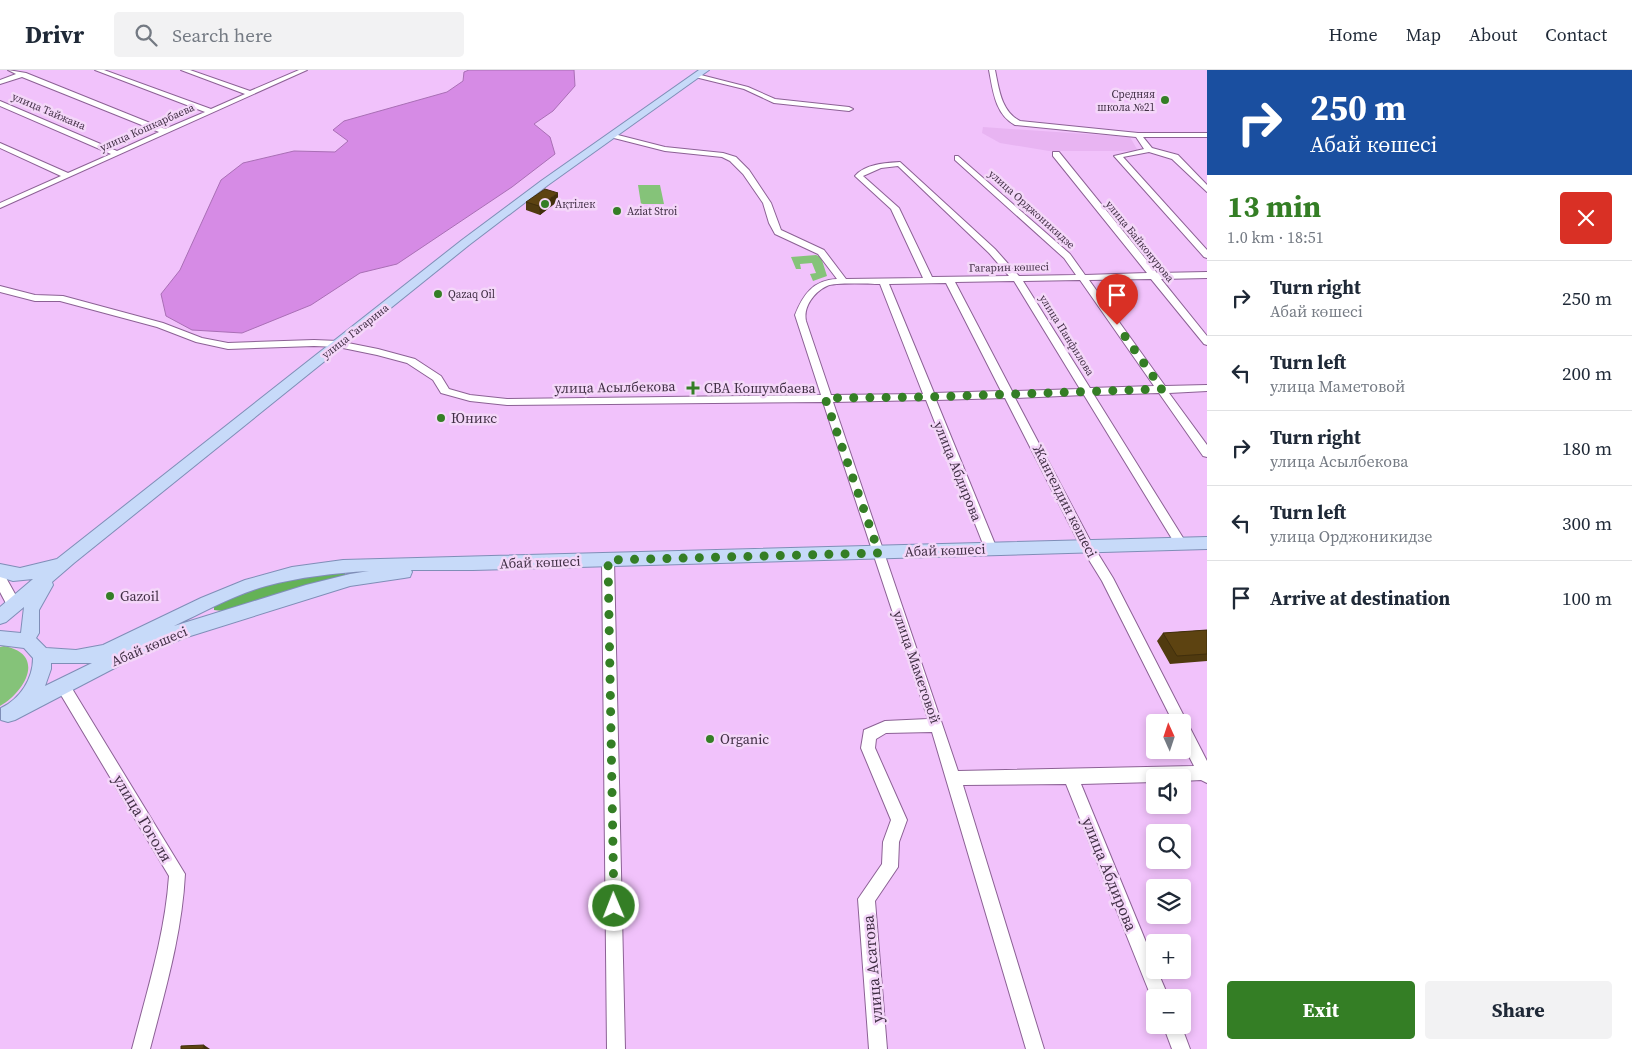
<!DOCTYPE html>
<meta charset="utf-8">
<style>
body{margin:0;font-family:"Source Serif 4",serif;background:#f2f2f3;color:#1f2937;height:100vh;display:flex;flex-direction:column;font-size:19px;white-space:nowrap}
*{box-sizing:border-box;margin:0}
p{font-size:16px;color:#747a83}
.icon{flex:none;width:28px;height:28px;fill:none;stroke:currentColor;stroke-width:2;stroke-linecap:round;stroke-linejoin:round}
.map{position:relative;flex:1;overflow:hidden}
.drawer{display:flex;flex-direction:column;background:#fff;width:425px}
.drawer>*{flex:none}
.top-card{background:#1a4fa0;color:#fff;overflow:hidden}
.needle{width:32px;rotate:357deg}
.fabs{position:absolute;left:1146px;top:644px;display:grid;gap:10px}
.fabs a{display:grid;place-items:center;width:45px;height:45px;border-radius:5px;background:#fff;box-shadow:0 2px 8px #0003;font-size:25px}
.pin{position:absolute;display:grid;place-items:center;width:42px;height:42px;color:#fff;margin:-51px -21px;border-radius:50% 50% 50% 0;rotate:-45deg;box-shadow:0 0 5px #0007}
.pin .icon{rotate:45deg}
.me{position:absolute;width:55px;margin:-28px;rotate:359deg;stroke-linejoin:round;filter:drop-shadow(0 0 4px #0008)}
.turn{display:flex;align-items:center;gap:18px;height:105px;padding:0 20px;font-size:22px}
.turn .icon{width:65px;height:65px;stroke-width:2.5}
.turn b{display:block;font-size:35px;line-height:42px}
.round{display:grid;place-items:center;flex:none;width:52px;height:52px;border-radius:5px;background:#f2f2f3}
.headline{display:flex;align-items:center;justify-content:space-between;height:85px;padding:0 20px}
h1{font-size:30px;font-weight:700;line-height:38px;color:#347e25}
.primary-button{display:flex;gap:10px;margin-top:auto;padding:10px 20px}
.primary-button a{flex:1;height:58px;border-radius:5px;background:#347e25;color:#fff;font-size:20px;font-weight:700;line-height:58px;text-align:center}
.primary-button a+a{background:#f2f2f3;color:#1f2937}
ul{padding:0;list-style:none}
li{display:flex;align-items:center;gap:15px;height:75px;padding:0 20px;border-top:1px solid #e0e1e3}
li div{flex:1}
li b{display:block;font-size:19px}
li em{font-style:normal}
header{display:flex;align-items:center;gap:30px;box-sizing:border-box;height:70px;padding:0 25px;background:#fff;border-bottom:1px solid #e0e1e3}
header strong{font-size:24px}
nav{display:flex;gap:28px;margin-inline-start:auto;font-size:18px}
.search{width:350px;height:45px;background:#f2f2f3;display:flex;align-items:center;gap:12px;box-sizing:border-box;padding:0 18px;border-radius:5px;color:#747a83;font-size:19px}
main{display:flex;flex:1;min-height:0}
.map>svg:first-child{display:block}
.built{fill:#e8b4f2}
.green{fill:#85c379}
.forest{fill:#64b256}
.water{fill:#d68be5;stroke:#a96fb5}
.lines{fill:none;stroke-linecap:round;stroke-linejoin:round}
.minor-casing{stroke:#8c6195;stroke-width:2}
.major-casing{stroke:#7f8eb7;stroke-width:2}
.minor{fill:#fff;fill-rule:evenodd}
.major{fill:#c7daf9;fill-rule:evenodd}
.wall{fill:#503a0f}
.shaded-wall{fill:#412f0c}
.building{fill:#5d4311;stroke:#412f0c}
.route{stroke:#347e25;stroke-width:9;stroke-dasharray:0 16.2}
.poi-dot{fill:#347e25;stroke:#f4d7f9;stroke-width:2}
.labels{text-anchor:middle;stroke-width:5;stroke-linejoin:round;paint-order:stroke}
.far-poi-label{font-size:11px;fill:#412f45;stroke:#f4d7f9;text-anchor:start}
.far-street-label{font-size:11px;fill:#412f45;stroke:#f4d7f9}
.street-label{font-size:14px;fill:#412f45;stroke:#f4d7f9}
.poi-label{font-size:14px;fill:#412f45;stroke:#f4d7f9;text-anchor:start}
.near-street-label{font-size:16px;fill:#412f45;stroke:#f4d7f9}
</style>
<header>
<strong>Drivr</strong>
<div class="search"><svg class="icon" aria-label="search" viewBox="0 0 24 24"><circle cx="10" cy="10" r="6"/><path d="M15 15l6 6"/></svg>Search here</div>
<nav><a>Home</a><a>Map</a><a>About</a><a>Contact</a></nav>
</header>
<main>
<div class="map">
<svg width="1207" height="979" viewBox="0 0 1207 979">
<rect width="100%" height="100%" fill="#f1c2fb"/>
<!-- built -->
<path class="built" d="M983 57 1130 67 1138 81H1049L1000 73 982 63Z"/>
<!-- green -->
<path class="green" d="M638 115H660L664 134H641Z
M816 185 821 187 827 206 813 211 810 204 816 203 812 193 800 194 801 199H796L791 187Z
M4 576C46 584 26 621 0 636V577Z"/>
<!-- forest -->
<path class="forest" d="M345 500V505L223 541 214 540V536C255 515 300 508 345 500Z"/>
<!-- water -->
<path class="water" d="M469 0H574L575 16 553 41 534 54 550 67 555 84 512 117 397 194 360 203 311 235 242 263 192 260 166 246 161 224 180 200 221 110 243 93 294 81 335 82 348 71 333 60 344 51 447 22 463 11 464 2Z"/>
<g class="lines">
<!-- minor casing -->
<g class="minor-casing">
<path id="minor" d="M8 0 26 3 165 59 205 42 95 0H104L211 39 245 24 181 0H190L250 21 299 0H307L0 138V133L61 106 0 78V73L68 103 111 84 0 36V31L117 81 159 62 22 7 0 14V10L16 4Z
M989 0H995C999 19 1001 41 1020 51L1138 63H1207V67H1143L1152 78 1178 85 1207 115V122L1172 89 1149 82 1123 87 1207 180V188L1204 187 1114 86 1144 79 1136 67 1015 55C995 44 993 21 989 0Z
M697 4 748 17 775 29 849 37 853 39 849 41 774 33 744 19 695 7V5Z
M610 63 665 77 723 83 736 87 749 100 771 133 781 160 824 180 846 209 923 208 891 139 855 106C865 94 885 93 900 92L995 179 1019 206 1076 205 1064 188 955 90V86H958L1070 184 1085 205 1147 203 1053 86V82H1059L1157 203 1207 202V208L1161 209 1207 266V275L1204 274 1151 209 1089 210 1165 316 1207 315V321L1169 323 1207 375V387L1203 386 1159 323 1094 325 1185 471 1187 474 1185 477H1177L1084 325 1015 328 1092 474 1113 508 1207 691V713L1201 710 1182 711V708H1155V712L1081 714 1155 894V900H1157L1169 928H1155L1154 934 1066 714 963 715 1044 979H1026L932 662 886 663 876 669 875 678 907 750 899 772 898 797 875 831 887 979H869L858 829 882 794 883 772 891 750 861 678 864 660 885 651 928 649 823 332 507 335 470 331 441 323 433 310 407 293 377 285 338 277 314 276 228 279 196 272 157 257 60 231H35L0 222V216L35 225 63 226 163 253 202 268 228 273 314 270 338 271 378 279 415 289 441 306 449 319 470 325 507 329 821 325 795 245C803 225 813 210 837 209L818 184 775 164 769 153 763 133 743 104 730 91 722 87 665 81 610 67ZM898 96 989 183 1009 206 932 207 899 138 863 106 881 98ZM1080 210 1154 316 1090 318 1023 211ZM1014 211 1080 319 1012 321 955 212ZM946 213 1001 321 934 323 889 214ZM880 214 923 324 831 325 806 251C803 237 814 222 827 216 835 212 869 214 880 214ZM1005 328 1081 477 1102 511 1173 652H1182V673L1194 696 958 701 833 332 926 330 985 479 987 482H995L997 479 936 330Z
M608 485 612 487 614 490 625 979H607L602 490 604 487Z
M0 505 5 506 19 531 21 535 19 539 14 540 9 539 0 522Z
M63 610 68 612 185 804C182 864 165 921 150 979H132C147 921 165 865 169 806L58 620 56 616 58 612Z
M1163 955H1181L1190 979H1172Z"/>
</g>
<!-- major casing -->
<g class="major-casing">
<path id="major" d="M699 0H709L548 115 469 175 74 493 52 512 53 515 39 540V563L36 568 46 578 76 580 103 575 201 528 245 510 292 497 343 490 1207 467V479L473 500H411L412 502 410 507 404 508 350 516 184 568 128 591 15 650 8 652 1 650V638C20 629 33 609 33 588L24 578 0 575V561L21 563 24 537 6 552 0 554V537L33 509 13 511 0 507V494L20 498 57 489 462 170 541 111ZM369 501 350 504 306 515 174 556C204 542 234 525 266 516 300 507 334 503 369 501ZM51 593H92L45 616 51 599Z"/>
</g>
<!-- minor -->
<use href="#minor" class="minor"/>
<!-- major -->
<use href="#major" class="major"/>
</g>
<!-- wall -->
<path class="wall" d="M558 131 540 145 526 140V132Z
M1207 560V591L1170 594 1157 571 1163 563Z"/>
<!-- shaded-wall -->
<path class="shaded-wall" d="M558 123V131L540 145 539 136Z
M204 975 210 979H203Z"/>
<!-- building -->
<path class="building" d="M545 119 558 123 539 136 526 132Z
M1207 560V584L1177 586 1163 563Z
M204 975 203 979H181V976Z"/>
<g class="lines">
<!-- route -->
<path class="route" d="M614 836 608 490 879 483 825 328 928 327 1162 319 1117 255"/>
</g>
<!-- markers -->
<g class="poi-dot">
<circle cx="1165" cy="30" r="5"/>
<circle cx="545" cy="134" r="5"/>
<circle cx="617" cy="141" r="5"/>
<circle cx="438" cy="224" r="5"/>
<path d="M690.5 310.5h5v5h5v5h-5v5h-5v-5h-5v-5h5z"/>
<circle cx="441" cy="348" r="5"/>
<circle cx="110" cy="526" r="5"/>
<circle cx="710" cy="669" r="5"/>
</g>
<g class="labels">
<!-- far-poi labels -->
<g class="far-poi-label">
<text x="1155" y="28" text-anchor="end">Средняя<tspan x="1155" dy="13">школа №21</tspan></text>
<text x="555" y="138">Ақтілек</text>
<text x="627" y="145">Aziat Stroi</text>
<text x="448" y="228">Qazaq Oil</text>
</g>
<!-- far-street labels -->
<g class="far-street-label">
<text transform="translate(49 41) rotate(23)" y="4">улица Тайжана</text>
<text transform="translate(147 57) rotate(-24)" y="4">улица Кошкарбаева</text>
<text transform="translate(1032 139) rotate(42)" y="4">улица Орджоникидзе</text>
<text transform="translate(1140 171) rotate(51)" y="4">улица Байконурова</text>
<text transform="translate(1009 197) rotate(-1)" y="4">Гагарин көшесі</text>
<text transform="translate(355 261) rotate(-38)" y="4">улица Гагарина</text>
<text transform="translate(1067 265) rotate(58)" y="4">улица Панфилова</text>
</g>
<!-- street labels -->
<g class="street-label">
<text transform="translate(615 317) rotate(-1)" y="5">улица Асылбекова</text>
<text transform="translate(958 401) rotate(68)" y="5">улица Абдирова</text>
<text transform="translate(1065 431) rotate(63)" y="5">Жангелдин көшесі</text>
<text transform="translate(945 480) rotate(-2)" y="5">Абай көшесі</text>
<text transform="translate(540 492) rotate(-2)" y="5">Абай көшесі</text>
<text transform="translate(149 576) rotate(-23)" y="5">Абай көшесі</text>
<text transform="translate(917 597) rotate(71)" y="5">улица Маметовой</text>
</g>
<!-- poi labels -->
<g class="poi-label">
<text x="704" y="323">СВА Кошумбаева</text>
<text x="451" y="353">Юникс</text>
<text x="120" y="531">Gazoil</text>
<text x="720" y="674">Organic</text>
</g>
<!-- near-street labels -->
<g class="near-street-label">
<text transform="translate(143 748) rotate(59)" y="6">улица Гоголя</text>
<text transform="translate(1110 804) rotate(68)" y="6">улица Абдирова</text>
<text transform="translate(872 899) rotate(-95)" y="6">улица Асатова</text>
</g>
</g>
</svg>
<div class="fabs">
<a><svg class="needle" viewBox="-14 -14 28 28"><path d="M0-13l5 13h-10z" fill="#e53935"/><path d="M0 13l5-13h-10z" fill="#747a83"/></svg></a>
<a><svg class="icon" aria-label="sound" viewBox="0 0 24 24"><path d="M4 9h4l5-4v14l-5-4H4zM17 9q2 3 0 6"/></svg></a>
<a><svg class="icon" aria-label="search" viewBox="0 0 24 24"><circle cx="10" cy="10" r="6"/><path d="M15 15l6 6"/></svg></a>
<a><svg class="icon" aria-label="layers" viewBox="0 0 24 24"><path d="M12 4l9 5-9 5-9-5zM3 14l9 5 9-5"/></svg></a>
<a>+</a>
<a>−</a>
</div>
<div class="pin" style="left:1117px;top:255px;background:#d93025"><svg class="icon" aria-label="arrive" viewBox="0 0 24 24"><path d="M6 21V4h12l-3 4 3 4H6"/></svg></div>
<svg class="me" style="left:614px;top:836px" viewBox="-20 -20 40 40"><circle r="17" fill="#347e25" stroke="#fff" stroke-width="3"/><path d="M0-11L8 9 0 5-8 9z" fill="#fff"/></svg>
</div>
<section class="drawer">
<div class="top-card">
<div class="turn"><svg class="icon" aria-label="right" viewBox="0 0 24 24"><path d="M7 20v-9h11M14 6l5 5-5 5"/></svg><div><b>250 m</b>Абай көшесі</div></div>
</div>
<div class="headline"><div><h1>13 min</h1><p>1.0 km · 18:51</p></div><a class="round" style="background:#d93025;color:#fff"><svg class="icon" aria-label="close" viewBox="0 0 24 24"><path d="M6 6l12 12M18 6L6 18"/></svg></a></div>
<ul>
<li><svg class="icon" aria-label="right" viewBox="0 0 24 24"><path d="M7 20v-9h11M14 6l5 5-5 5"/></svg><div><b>Turn right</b><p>Абай көшесі</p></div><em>250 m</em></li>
<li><svg class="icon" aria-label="left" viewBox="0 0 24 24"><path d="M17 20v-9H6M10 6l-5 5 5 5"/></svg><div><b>Turn left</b><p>улица Маметовой</p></div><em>200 m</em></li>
<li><svg class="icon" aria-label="right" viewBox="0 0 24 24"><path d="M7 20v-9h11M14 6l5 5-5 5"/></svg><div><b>Turn right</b><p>улица Асылбекова</p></div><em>180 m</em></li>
<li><svg class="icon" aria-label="left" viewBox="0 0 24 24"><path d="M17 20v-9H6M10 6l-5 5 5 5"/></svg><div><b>Turn left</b><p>улица Орджоникидзе</p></div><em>300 m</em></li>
<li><svg class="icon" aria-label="arrive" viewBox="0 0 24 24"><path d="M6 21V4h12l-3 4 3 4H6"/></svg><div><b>Arrive at destination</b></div><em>100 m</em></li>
</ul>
<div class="primary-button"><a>Exit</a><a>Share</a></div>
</section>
</main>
